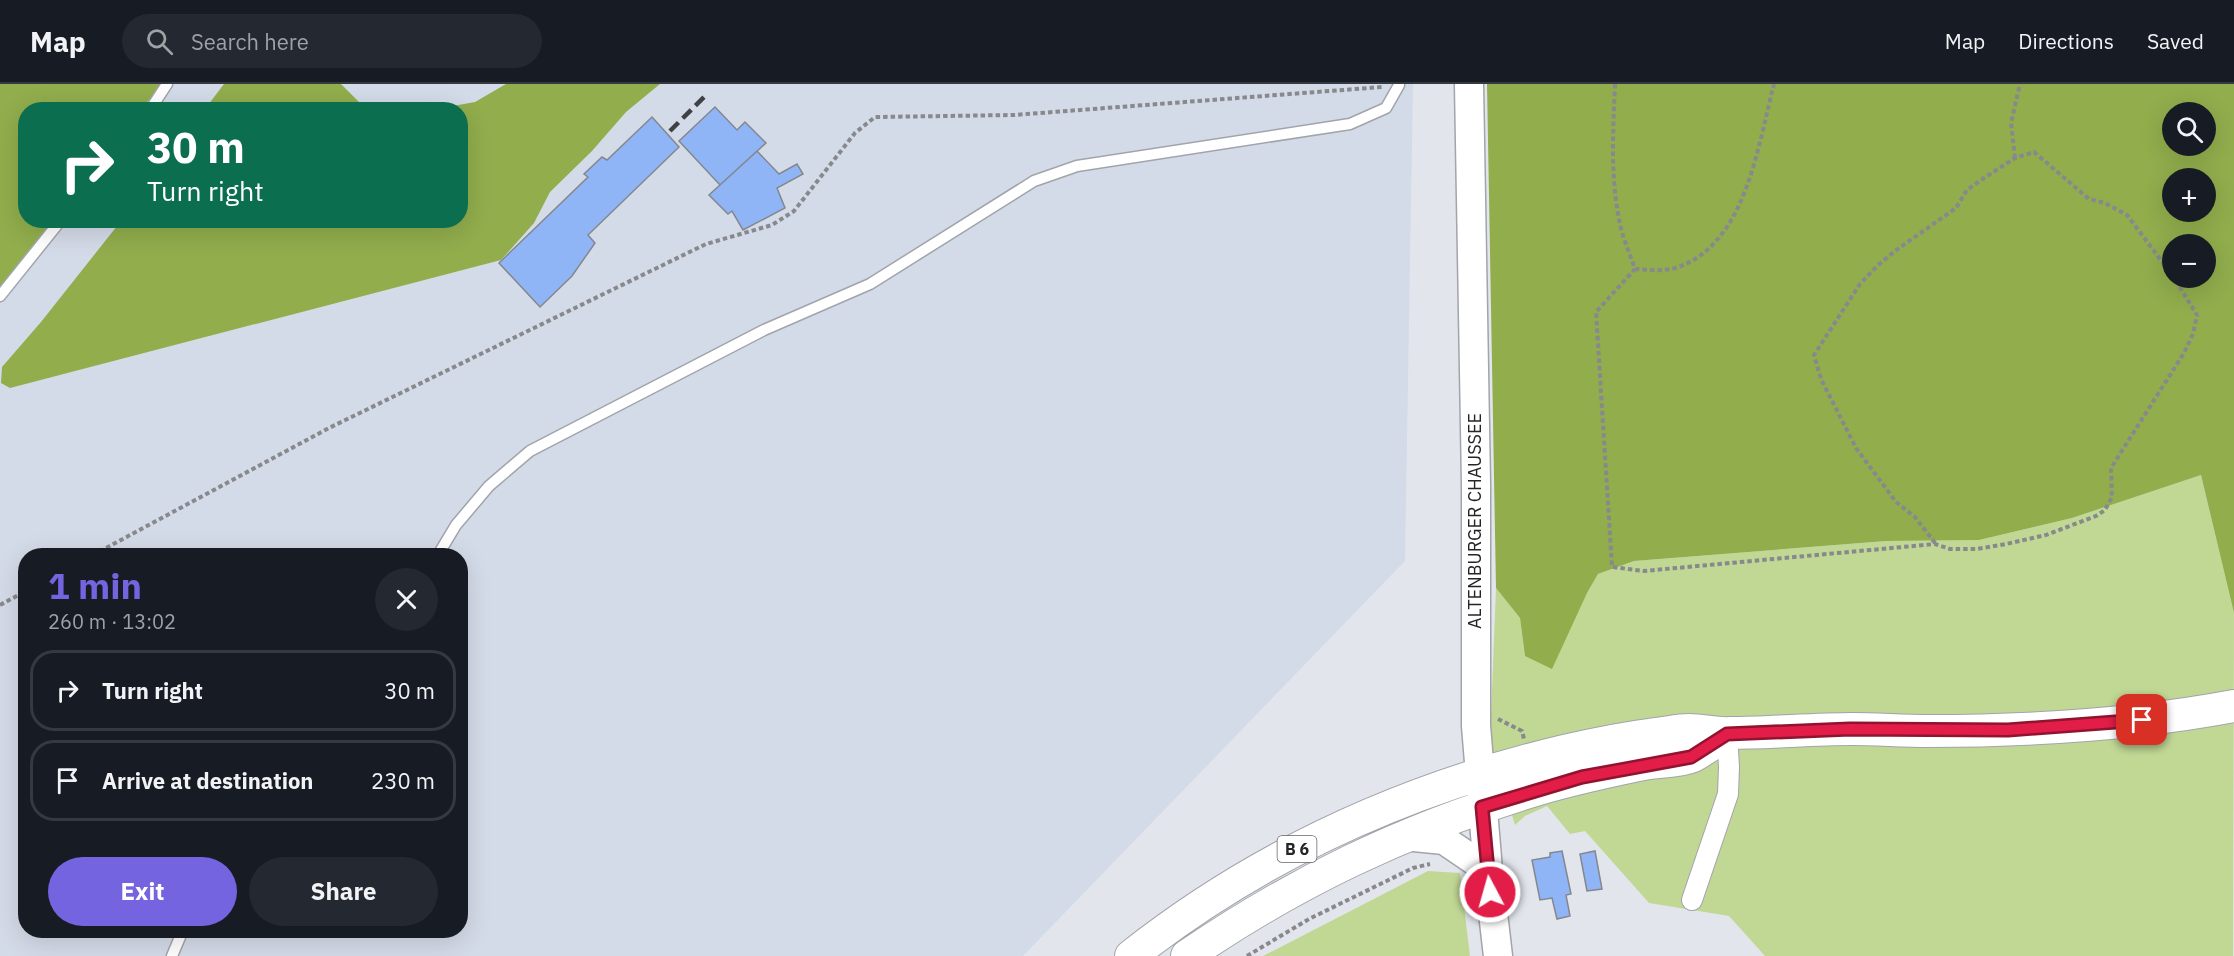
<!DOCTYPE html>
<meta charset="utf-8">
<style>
body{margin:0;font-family:"IBM Plex Sans",sans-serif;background:#242831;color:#f1f3f6;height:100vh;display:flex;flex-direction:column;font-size:22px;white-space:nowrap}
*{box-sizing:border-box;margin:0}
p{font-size:20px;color:#9ea1a6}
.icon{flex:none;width:33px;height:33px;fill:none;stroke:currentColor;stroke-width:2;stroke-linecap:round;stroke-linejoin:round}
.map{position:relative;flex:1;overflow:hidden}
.side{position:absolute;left:18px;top:464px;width:450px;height:390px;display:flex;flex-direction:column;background:#171b24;border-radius:24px;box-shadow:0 6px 24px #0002}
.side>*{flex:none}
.hud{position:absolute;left:18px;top:18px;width:450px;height:126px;border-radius:24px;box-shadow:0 6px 24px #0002;background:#0b6e4f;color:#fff;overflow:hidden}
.buttons{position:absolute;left:2162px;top:18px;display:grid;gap:12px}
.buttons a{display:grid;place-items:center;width:54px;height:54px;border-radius:50%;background:#171b24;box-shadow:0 6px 24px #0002;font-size:30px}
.pin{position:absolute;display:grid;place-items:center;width:51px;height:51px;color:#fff;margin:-26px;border-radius:12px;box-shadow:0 3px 9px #0006}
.me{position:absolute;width:66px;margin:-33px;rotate:354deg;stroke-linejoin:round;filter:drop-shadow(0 0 4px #0008)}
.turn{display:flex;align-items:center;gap:21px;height:126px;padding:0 30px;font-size:27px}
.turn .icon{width:78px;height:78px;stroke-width:2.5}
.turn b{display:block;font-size:42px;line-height:51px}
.round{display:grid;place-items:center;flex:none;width:63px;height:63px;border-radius:32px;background:#242831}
.overview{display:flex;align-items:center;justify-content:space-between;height:102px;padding:0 30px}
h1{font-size:36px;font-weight:700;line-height:45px;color:#7464df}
.cta{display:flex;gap:12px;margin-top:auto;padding:12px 30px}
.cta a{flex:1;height:69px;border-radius:36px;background:#7464df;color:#fff;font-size:24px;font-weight:700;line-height:69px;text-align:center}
.cta a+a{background:#242831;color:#f1f3f6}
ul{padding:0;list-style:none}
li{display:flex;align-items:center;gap:18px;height:81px;margin:0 12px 9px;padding:0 18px;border:3px solid #363941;border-radius:24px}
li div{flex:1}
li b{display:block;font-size:22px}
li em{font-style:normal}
header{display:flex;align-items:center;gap:36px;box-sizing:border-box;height:84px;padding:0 30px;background:#171b24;border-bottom:2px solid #363941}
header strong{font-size:28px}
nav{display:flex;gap:33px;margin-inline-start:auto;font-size:21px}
.search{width:420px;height:54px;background:#242831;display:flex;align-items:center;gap:15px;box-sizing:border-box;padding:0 21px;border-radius:33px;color:#9ea1a6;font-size:22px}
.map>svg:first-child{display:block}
.built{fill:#d4dbe8;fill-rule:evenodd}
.green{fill:#c1d895}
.forest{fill:#91ad4c;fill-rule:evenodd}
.building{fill:#8fb5f7;stroke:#84878d;stroke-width:1.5}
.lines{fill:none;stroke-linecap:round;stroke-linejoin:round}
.lane-casing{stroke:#a1a4aa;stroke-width:13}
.street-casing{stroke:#a1a4aa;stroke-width:22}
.secondary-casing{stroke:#a1a4aa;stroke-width:31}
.primary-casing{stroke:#a1a4aa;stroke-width:34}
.path{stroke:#87898d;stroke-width:4;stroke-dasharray:4.5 3;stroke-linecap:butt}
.lane{stroke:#fff;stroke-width:10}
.street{stroke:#fff;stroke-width:20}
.secondary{stroke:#fff;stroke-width:28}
.primary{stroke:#fff;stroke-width:32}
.rail{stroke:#404144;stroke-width:4.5;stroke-dasharray:12 6;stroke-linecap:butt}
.route-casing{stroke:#92132f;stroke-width:15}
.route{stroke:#e11d48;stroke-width:10}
.labels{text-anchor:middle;stroke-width:5;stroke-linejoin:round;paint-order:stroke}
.shield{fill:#fff;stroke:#666668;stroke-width:1.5}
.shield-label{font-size:16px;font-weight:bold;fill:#242527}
.street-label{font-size:18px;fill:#242527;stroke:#fff}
</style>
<header>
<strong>Map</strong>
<div class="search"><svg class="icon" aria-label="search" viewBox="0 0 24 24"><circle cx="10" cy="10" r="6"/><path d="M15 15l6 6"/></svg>Search here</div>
<nav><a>Map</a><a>Directions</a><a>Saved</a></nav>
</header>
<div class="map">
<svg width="2234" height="872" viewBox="0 0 2234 872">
<rect width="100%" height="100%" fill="#e2e6ec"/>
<!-- built -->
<path class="built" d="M0 0H1413L1405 477 1023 872H0ZM26 26H460V136H26ZM26 471H460V846H26Z"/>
<!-- green -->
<path class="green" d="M2201 391 2234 529 2233 872H1765L1729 832 1649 819 1585 747 1570 750 1547 722 1525 732 1515 741 1490 658 1496 504 1520 534 1525 572 1587 509 1598 490 1634 477 1886 457 1979 456 2072 434Z
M1428 787 1460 789 1470 872H1263Z"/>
<!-- forest -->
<path class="forest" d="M0 0H161L142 25 26 26V136L52 137 0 203Z
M224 0H341L361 20 375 25H205Z
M506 0H660L626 28 592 67 550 108 534 139 501 176 10 304 1 299 2 283 41 238 121 137 460 136V26L436 25 475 18Z
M1487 0H2234V529L2201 391 2072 434 1979 456 1886 457 1634 477 1598 490 1587 509 1552 585 1525 572 1520 534 1496 504ZM2172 28H2205V62H2172ZM2205 94V128H2172V94ZM2172 160H2205V194H2172Z"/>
<!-- building -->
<path class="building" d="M715 23 737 46 745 38 766 59 720 101 679 57Z
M652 33 679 63 588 151 595 159 572 192 540 223 499 179 588 93 584 90 602 73 607 76Z
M757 67 779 90 797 80 803 90 777 104 785 124 743 146 732 127 728 130 709 111Z
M1562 767 1571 810 1566 811 1570 832 1557 835 1552 814 1540 816 1532 776 1550 773V769Z
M1595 767 1602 805 1587 807 1580 770Z"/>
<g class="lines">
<!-- lane casing -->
<g class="lane-casing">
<path id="lane" d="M150 26 167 0
M0 212 61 136
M438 471 456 441 489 402 530 367 764 246 870 200 1034 97 1077 82 1350 40 1386 24 1399 1
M172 872 183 846"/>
</g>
<!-- street casing -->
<g class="street-casing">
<path id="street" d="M1692 816 1728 710 1729 683 1727 650"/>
</g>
<!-- secondary casing -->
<g class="secondary-casing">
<path id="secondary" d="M1469 0 1476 400V642L1488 786 1498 872
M1404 752 1444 756 1488 786"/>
</g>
<!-- primary casing -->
<g class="primary-casing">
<path id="primary" d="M1131 872C1259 771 1405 705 1564 667 1594 660 1624 654 1655 650 1666 649 1678 646 1689 646 1703 646 1716 650 1730 649 1771 649 1811 645 1852 645 1877 645 1902 647 1927 647 2030 647 2133 641 2234 622
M1187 872C1295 798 1404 746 1529 708 1566 696 1605 688 1643 680 1659 677 1679 678 1693 672 1704 666 1716 657 1727 650"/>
</g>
<!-- path -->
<path class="path" d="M1615 0C1613 48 1610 93 1620 140 1623 155 1630 170 1635 185L1596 228 1612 483 1644 487 1935 460 1950 465H1977L2006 460 2046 451 2096 432 2105 426 2112 413 2111 384 2184 269 2193 250 2197 231 2174 194
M2015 74 2011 39 2020 0
M1635 185C1650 186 1667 188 1681 182 1747 156 1758 60 1774 0
M1935 459 1915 433 1896 418 1856 364 1821 295 1814 271 1860 200 1877 182 1895 167 1956 124 1967 106 1984 94 2015 74 2034 68 2089 115 2105 119 2127 131 2172 191
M93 471 329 344 706 160 772 141 794 127 855 49 875 33 1014 31 1382 3
M0 521 26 507
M1498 635 1522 647 1524 655
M1247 872 1309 835 1413 784 1430 780"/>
<!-- lane -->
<use href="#lane" class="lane"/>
<!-- street -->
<use href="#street" class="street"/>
<!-- secondary -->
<use href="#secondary" class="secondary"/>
<!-- primary -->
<use href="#primary" class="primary"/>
<!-- rail -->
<path class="rail" d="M670 47 705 12"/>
</g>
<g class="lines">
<!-- route casing -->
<g class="route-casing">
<path id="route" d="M1490 808 1482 723 1582 693 1691 673 1727 650 1850 645 2008 646 2142 636"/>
</g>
<!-- route -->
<use href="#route" class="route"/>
</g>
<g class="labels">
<!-- shield labels -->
<rect class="shield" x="1277.5" y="752" width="39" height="26" rx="4.5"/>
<g class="shield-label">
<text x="1297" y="771">B 6</text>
</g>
<!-- street labels -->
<g class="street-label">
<text transform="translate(1475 437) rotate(-90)" y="6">ALTENBURGER CHAUSSEE</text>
</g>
</g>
</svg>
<div class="buttons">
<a><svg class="icon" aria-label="search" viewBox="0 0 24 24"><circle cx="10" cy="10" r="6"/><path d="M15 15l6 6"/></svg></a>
<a>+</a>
<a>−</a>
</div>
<div class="pin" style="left:2142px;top:636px;background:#d93025"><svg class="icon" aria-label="arrive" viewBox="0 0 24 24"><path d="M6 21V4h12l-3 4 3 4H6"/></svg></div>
<svg class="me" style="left:1490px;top:808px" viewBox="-20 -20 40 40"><circle r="17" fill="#e11d48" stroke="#fff" stroke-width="3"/><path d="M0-11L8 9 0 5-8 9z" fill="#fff"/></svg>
<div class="hud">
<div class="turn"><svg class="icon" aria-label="right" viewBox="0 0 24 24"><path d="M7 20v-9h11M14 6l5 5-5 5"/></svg><div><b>30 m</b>Turn right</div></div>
</div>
<section class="side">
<div class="overview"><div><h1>1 min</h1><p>260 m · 13:02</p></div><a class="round"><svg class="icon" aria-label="close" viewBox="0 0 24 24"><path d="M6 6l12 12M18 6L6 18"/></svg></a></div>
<ul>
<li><svg class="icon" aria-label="right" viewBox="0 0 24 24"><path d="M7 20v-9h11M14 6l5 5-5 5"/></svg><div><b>Turn right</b></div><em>30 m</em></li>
<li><svg class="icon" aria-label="arrive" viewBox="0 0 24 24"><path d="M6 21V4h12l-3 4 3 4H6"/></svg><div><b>Arrive at destination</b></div><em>230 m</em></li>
</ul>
<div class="cta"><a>Exit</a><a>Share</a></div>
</section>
</div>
